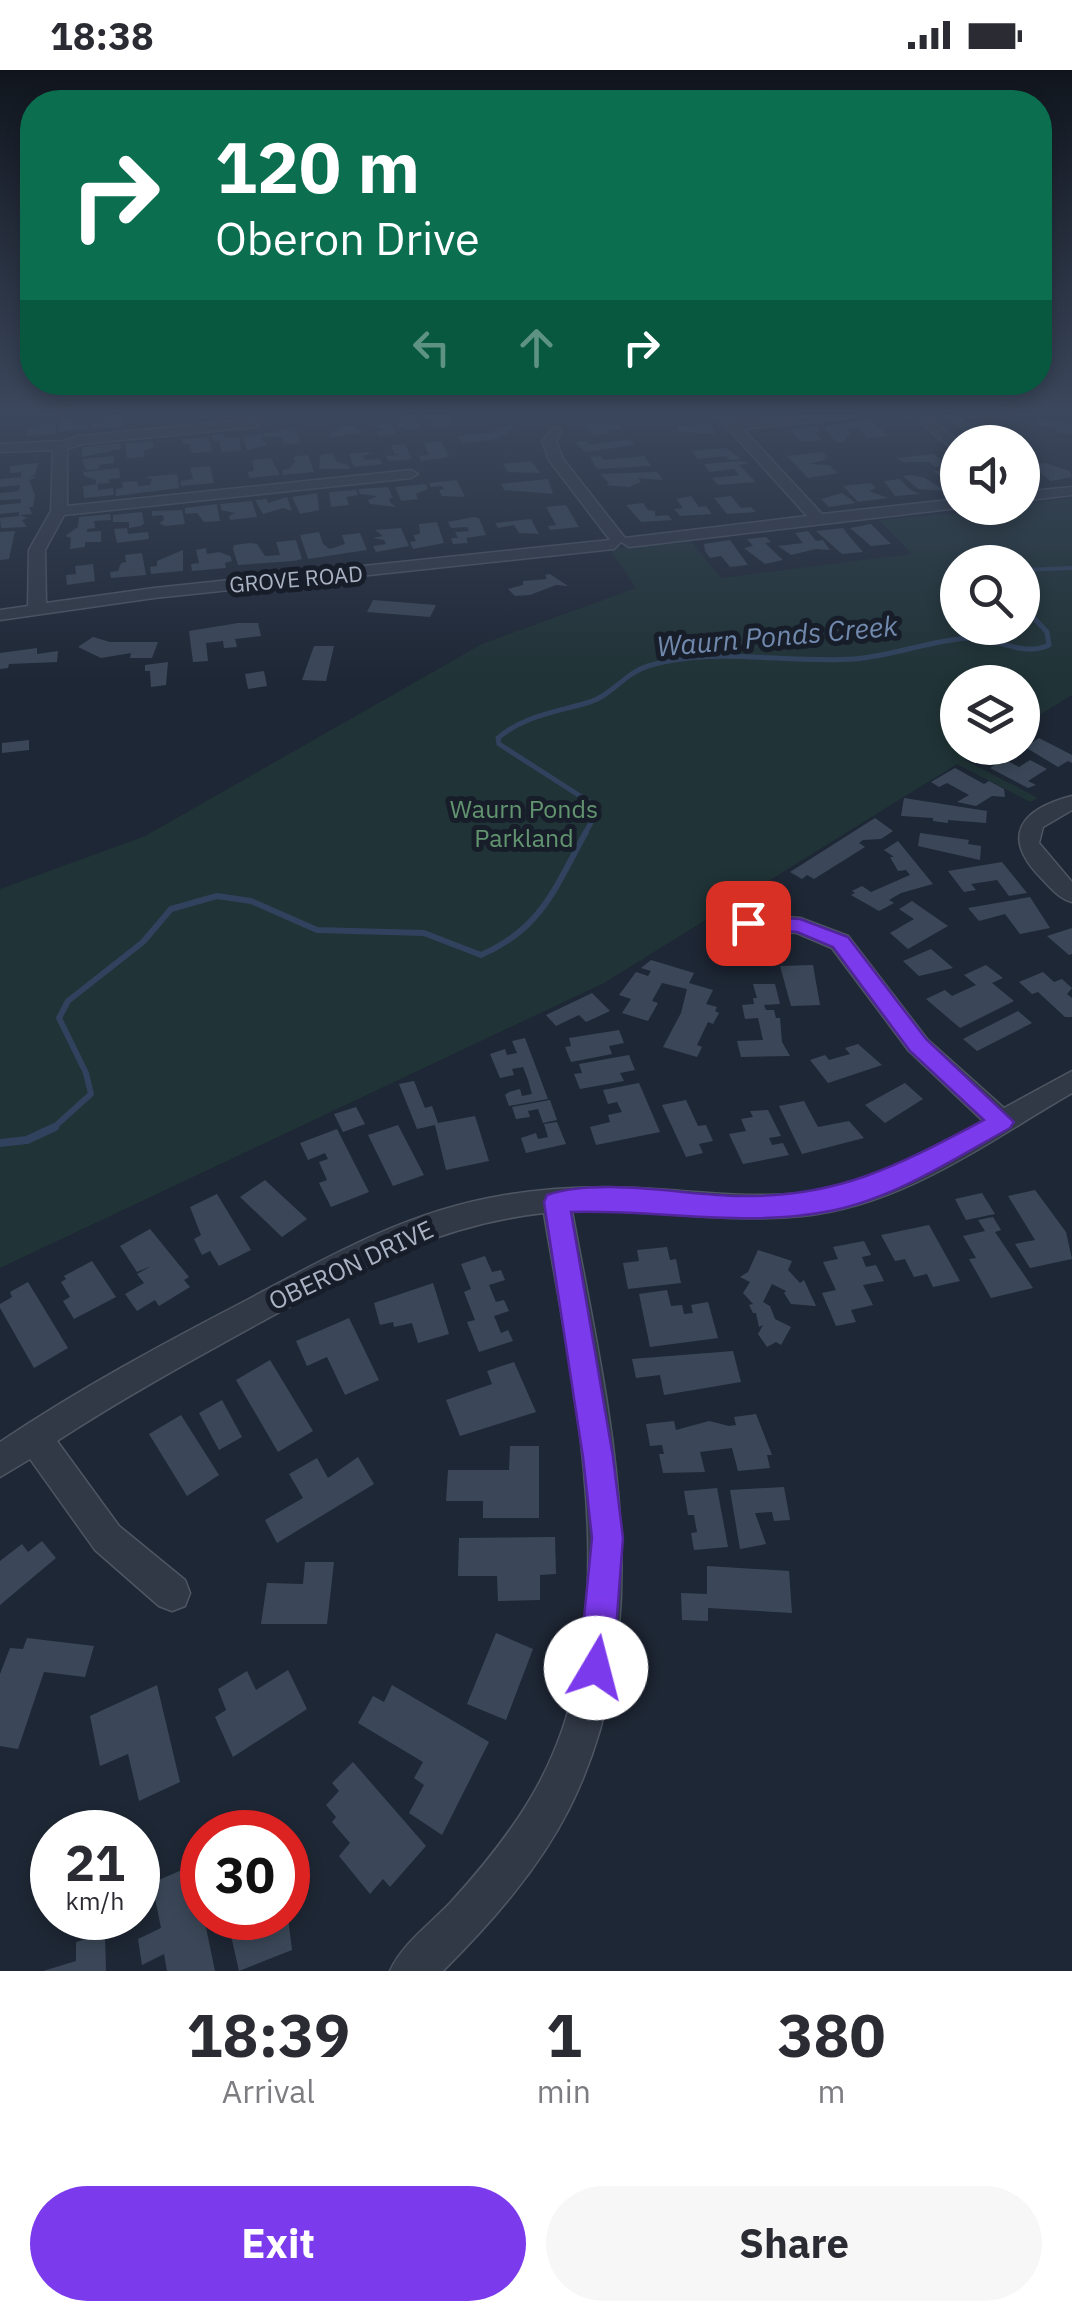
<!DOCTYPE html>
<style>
body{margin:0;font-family:"IBM Plex Sans",sans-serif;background:#f7f7f7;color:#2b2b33;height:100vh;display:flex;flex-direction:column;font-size:38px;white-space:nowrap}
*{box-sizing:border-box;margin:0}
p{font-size:32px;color:#7c7c81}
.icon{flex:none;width:55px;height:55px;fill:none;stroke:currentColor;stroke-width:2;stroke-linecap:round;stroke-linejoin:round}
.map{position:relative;height:1901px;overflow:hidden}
.sheet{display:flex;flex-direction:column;background:#fff;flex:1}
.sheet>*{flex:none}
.hud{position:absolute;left:20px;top:20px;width:1032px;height:305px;border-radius:40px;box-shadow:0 5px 15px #0003;background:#0b6e4f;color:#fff;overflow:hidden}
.buttons{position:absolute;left:940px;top:355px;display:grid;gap:20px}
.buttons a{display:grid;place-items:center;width:100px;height:100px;border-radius:50%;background:#fff;box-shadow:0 5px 15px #0003;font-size:50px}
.speed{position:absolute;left:30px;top:1740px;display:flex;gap:20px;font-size:50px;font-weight:700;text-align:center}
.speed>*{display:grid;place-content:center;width:130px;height:130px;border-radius:50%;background:#fff;box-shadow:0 5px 15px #0003;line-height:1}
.speed small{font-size:25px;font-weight:400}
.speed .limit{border:15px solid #d22;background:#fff;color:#111}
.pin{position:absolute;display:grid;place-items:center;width:85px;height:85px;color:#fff;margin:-42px;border-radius:20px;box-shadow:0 5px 15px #0006}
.me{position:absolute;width:110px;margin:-55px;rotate:8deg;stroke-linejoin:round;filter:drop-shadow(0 0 8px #0008)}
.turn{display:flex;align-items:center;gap:35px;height:210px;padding:0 30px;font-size:45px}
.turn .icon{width:130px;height:130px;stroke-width:2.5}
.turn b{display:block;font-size:70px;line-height:85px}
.lanes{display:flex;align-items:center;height:95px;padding:0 30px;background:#0003;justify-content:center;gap:50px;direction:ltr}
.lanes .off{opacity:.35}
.eta{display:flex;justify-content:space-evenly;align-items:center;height:170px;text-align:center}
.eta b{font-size:60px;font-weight:700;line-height:70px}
.cta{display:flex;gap:20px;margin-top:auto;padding:20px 30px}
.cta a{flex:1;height:115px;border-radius:60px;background:#7c3aed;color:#fff;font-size:40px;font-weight:700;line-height:115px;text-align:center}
.cta a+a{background:#f7f7f7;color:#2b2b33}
.status{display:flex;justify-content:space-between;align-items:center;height:70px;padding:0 50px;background:#fff;direction:ltr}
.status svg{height:28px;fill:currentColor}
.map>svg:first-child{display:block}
.green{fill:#203336;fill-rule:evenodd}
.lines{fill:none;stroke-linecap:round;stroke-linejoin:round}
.stream-far3{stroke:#30425d;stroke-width:4}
.stream-far2{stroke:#30425d;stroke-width:5}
.stream-far1{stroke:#30425d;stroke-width:6}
.stream{stroke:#30425d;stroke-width:8}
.building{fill:#3b4758}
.minor-casing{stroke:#4e5664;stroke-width:3}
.minor{fill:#313946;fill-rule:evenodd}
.route{fill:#7c3aed;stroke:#51269a;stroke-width:2.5}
.labels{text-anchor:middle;stroke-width:10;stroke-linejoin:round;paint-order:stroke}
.far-street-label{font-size:22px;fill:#aab3c3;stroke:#171e2a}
.park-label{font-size:25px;fill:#62946f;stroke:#171e2a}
.street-label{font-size:25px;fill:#aab3c3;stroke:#171e2a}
.water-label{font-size:28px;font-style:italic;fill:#7189ad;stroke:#171e2a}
</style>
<div class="status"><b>18:38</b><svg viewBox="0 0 49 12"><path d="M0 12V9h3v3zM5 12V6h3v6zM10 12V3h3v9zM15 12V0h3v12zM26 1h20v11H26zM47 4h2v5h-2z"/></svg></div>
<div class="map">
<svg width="1072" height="1901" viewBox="0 0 1072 1901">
<rect width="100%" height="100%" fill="#1e2735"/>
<!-- green -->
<path class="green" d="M1072 428V625L1023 655 1022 612H958V678H985L965 690 1038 728 1030 732 957 694 604 913 0 1198V819L145 766 482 574 636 518 610 479 690 470 721 508 912 484 879 450 1022 438 1023 434ZM958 492H1022V558H958Z"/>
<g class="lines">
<!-- stream-far3 -->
<path class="stream-far3" d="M1022 500 1072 498
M958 507 953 511 958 516"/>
<!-- stream-far2 -->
<path class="stream-far2" d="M584 765 592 751 591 733 499 674 498 668C525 645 557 642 590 632 612 625 625 603 648 596 714 576 786 594 854 589 892 586 929 571 967 568 996 566 1021 588 1049 575L1047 562 1022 535"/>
<!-- stream-far1 -->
<path class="stream-far1" d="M51 1060 91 1024 86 1003 59 948 68 931 143 872 171 839 217 826 251 831 317 860 424 863 481 885C543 858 555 817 586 762"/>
<!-- stream -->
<path class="stream" d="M0 1073 27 1070 55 1057"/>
</g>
<!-- building -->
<path class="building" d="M123 344 122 357 92 358V353L109 352 99 348Z
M407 344 445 345 454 352 443 357 434 356 420 344 412 348 423 357 404 360 395 352 388 353 397 363 387 366H379L376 362 385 360 370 353 407 348 403 345Z
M946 344H956L967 353 980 351 986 356 972 358 981 365 1004 363 1012 369 974 372Z
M73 348 81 355H88V359L59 362V349Z
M870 349 889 366 867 368 858 358 852 359 848 360 852 364 845 368 847 370 837 373 823 357Z
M1035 349 1072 352V364L1057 363V359L1035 354Z
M55 351 56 364 24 366 29 358Z
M616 352 621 359 610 360 608 364 593 366 585 355Z
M708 353 716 364 680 362 676 357Z
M340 355 359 357 356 360 363 362 327 368Z
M511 355 514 360 507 361 509 364 500 366 502 368 462 374 458 366 488 363Z
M816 356 820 361 814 362 822 370 802 372 789 359Z
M296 358 301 373 284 374 282 368 275 366 260 367 267 375 247 380 243 367Z
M223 364 224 368 239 367 241 380 222 382 219 371H213L211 365Z
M209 367 212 381 192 383 190 374H183L182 369Z
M630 369 634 375 585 382 575 372 587 371 590 375Z
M441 371 449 387 421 391 419 386 429 385 424 373Z
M153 372 154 377 144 381V387L127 388 125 373Z
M120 373 121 379 82 387V377Z
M405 374 412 389 388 391 386 386 400 385 394 383 391 375Z
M726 378 741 389 730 390 726 386 698 389 692 381Z
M365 382 372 383 363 386 365 390 380 389 382 394 354 397 349 384Z
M822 382 828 387 823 388 826 390 807 394 829 395 838 403 808 408 787 386Z
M333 383 337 392 348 395 350 399H319L320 385Z
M934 384 943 392 953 390 958 394 935 397 929 392H902L897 388Z
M308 385 314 402 283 405 282 400 289 399 295 392 293 387Z
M114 386V393L99 395V399L86 400 83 393V389Z
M601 386 604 390 644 386 651 396 597 399 590 387Z
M271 388 280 405 249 408 248 402 254 401 252 390Z
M531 391 541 403 508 402 503 394Z
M740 391 749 393 739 395 756 412 718 415 712 408 739 405 734 399 709 402 704 394Z
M38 393 35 405 30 406 36 407 29 410 35 425 33 437H29L32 444 20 445 28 448 22 450 27 457 1 458 0 448 19 446V442L0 444V435L21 433V429L0 430V423L19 421 20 415 0 417V409L21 407V402L10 403V396Z
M1045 393 1070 401 1072 407 1051 411 1030 395Z
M210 396 214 413 181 416 180 411 193 409 190 398Z
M119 398 120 408 109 409V413L96 414V410L84 406 83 402Z
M952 399 958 403V421L933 401Z
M657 402 663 410 638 408 641 412 629 417 606 415 609 413 600 404Z
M177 404 179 418 116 426V419L123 418 122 412 137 411 138 416 150 415 152 409 144 407Z
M912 405 925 408 946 421 918 419 903 406Z
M548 409 553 424 504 420 501 414Z
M899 409 911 420 920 424 895 426 884 411Z
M457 410 465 427 442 426 439 420 444 419 442 416 431 417 429 413Z
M871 413 876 418 869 421 888 428 858 432 843 416Z
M98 414V420L113 418 114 425 84 428 83 416Z
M426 414 428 419 416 424 418 429 401 431 395 417Z
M388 417 393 428H389L390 432 396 437 370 434 368 430 377 426 360 424 358 419Z
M356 420 358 425 346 427 349 435 331 437 329 422Z
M317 423 319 440 300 444 292 427Z
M842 423 856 433 829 437 821 429Z
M691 426 699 437 706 436 712 444 680 446 674 439 683 438 676 429Z
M731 426 741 438 751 437 756 442 727 444 714 428Z
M287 427 292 441 283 438 263 444 255 430 267 429 268 433Z
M252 431 257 447 230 450 229 446 235 443 221 440 220 434Z
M643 433 648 440 655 441V446L668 445 672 450 641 452 626 435Z
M217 434 220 451 204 452 197 443 185 444V438Z
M566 435 579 457 550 460 548 456 556 455 546 437Z
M182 440 185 454 165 456 159 453 164 450 163 445 152 446V441Z
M142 442 144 453 141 456 129 458V452H113V445Z
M110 444 111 450 94 451 95 458 87 459V462L101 461V472H85V477L70 479 71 468 65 466 78 457 79 447Z
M473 447 479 448 486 465 466 468 468 473 453 474 451 468H458L455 462 469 461 467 457 451 458 448 452Z
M531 449 539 464 519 463 514 455 498 458 495 453Z
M437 452 444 473 413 479 410 472 416 471 413 465 420 464 419 454Z
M871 454 891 474 871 476 850 458Z
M127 458 128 464 148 462 149 469 117 473 114 459Z
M401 458 409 476 376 482 373 476 386 474 384 470 373 468 383 466 375 460Z
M843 458 849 466 863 482 842 484 816 461Z
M15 461 9 489 0 490V462Z
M808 461 816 471 823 470 830 480 816 479 791 485 778 476 803 473 795 463Z
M319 462 323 474 330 479 345 474 342 465 360 463 367 480 308 489 300 465Z
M766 467 771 472 765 473 783 490 765 494 744 478 753 476 747 469Z
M296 470 302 489 294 491 238 495 233 479 234 475 250 473 257 474 265 486 280 485 276 472Z
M730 470 748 495 730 497 721 486 710 488 705 481 704 474Z
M206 478 207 484 219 482 230 486 232 491 225 493 226 498 192 501 191 494 199 493 196 480Z
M183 480V501L151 504 150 497 157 496V491Z
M142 483 146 505 111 508 110 502 118 501 121 493 126 492 125 485Z
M93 494 95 511 67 515 66 505 76 504 75 496Z
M550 504 568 516 556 515 530 525 515 526 508 519 523 515V511L547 509 545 505Z
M373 530 436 535 430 547 367 542Z
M238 553H258L261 566 235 569 237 577 224 578 223 571 206 573 208 591 193 592 189 561Z
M93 567 110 572H158L152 588H130L131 583 101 588 78 577Z
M314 576H334L326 611 302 610Z
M37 578V584L58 581 57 592 9 594 8 598 0 599V583Z
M168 592 166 615 151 617 150 601H145V595Z
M264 601 267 616 248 619 245 604Z
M1039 668 1072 685V693L1068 691 1058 697 1025 677Z
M29 670V680L2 683V673Z
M1004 689 1019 697 1030 690 1047 699 1028 711 1036 715 1028 718 990 698Z
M955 698 984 714 989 711 1004 719 1005 727 992 726 976 736 957 732 969 725 947 713 939 717 931 712Z
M904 728 987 741 986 753 948 750V753L933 751V748L901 746Z
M875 748 893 761 881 769 863 770 859 773 865 777 814 809 807 805 802 809 790 802Z
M920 763 969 770 968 774 981 776 980 790 918 776Z
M898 771 933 814 901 823 889 830 894 833 879 841 851 825 855 823 852 821 862 816 871 822 910 805 906 800 898 801 890 787H894L884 780Z
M1002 792 1027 823 1009 826 997 810 971 814 976 820 964 822 948 801Z
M1030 827 1050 858 1020 864 1005 844 979 851 968 838Z
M912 831 948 856 908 879 890 863 914 849 899 839Z
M1072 858V884L1069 885 1047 866Z
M931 879 953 898 919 906 903 891Z
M651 890 694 903 689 913 713 920 706 934 717 937 715 941 719 943 713 954 708 952 697 975 702 977 697 987 663 977 681 943 687 919 662 913 652 931 658 933 648 951 622 943 631 929 619 925 636 902 648 906 651 901 641 898Z
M813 895 820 935 791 936 780 896Z
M986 895 1003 908 992 913 1014 931 960 958 926 929 945 920 952 926 976 915 964 905Z
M1043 902 1054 912 1062 909 1072 918 1067 924 1072 928V947H1065L1038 922 1032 924 1019 912Z
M753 914H775L780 934 764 935 766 940H774L776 948H780L782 972 790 986 741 987 737 971 763 970 758 948 745 949 742 935 754 934 753 928H757Z
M592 923 610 941 586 952 579 945 556 956 546 945Z
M1018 941 1032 953 977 981 963 969Z
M619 960 624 973 609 976 612 984 571 992 565 977 571 976 569 968Z
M525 968 548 1029 509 1036 505 1025 509 1022 520 1019 522 1026 532 1024 528 1010 523 997 512 999 514 1005 500 1008 490 984 505 979 507 985 517 983 512 971Z
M858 974 882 995 828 1013 810 990 825 985 829 990 850 984 845 978Z
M629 985 635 1000 620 1003 624 1011 580 1019 574 1004 582 1003 579 994Z
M414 1011 425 1038 432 1036 438 1053 475 1046 489 1091 446 1100 435 1055 417 1059 399 1014Z
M639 1013 660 1062 596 1075 590 1057 610 1052 608 1045 622 1042 617 1032 608 1034 603 1020Z
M905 1013 923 1029 885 1053 865 1035Z
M550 1030 557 1050 543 1053 538 1039 528 1041 530 1047 516 1049 512 1037Z
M686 1030 698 1056 706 1055 713 1071 699 1074 703 1083 686 1087 662 1035Z
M804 1031 818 1057 849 1051 864 1068 802 1084 779 1036Z
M356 1037 365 1054 343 1062 334 1044Z
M768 1040 781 1066 769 1068 772 1075 783 1073 789 1085 743 1094 729 1064 746 1061 741 1049 753 1047 750 1041Z
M557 1052 566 1074 526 1083 521 1068 536 1063 538 1069 548 1067 544 1054Z
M398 1055 424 1105 393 1116 368 1065Z
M337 1059 369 1122 331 1137 319 1113 327 1110 319 1092 328 1089 325 1083 308 1090 300 1073Z
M265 1110 307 1149 282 1167 240 1127Z
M1035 1120 1066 1162 1072 1189 1030 1198 1015 1174 1035 1170 1008 1126Z
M982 1123 995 1144 966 1150 955 1129Z
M217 1124 251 1180 219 1196 210 1181 202 1185 194 1169 201 1165 190 1137Z
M993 1147 1001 1160 995 1162 1033 1218 991 1228 969 1189 976 1188 963 1166 985 1161 978 1150Z
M929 1155 960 1211 933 1217 927 1204 914 1207 905 1189 895 1191 881 1165Z
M150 1159 189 1207 184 1210 190 1217 159 1236 155 1230 137 1241 125 1224 144 1213 137 1204 151 1196 137 1202 120 1176Z
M864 1171 871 1185 862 1187 866 1197 876 1195 884 1211 863 1215 873 1235 851 1240 856 1252 836 1256 822 1223 836 1220 823 1192 838 1189 833 1177Z
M667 1177 670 1190 676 1189 681 1213 628 1219 623 1193 639 1191 637 1180Z
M758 1180 792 1191 788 1200 800 1213 804 1210 816 1236 791 1234 784 1223 786 1221 772 1214 763 1232 770 1236 775 1249 791 1257 781 1275 776 1272 767 1277 758 1264 763 1255 759 1257 756 1243H753L749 1235 753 1234 743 1223 750 1212 740 1207 748 1202Z
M485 1186 492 1202 501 1200 505 1210 489 1215 496 1232 504 1230 509 1241 494 1246 501 1263 508 1260 513 1271 479 1282 467 1252 475 1250 464 1222 471 1219 461 1194Z
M92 1191 116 1227 74 1249 63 1231 70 1227 61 1212 66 1209 64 1206Z
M28 1212 68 1278 34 1298 0 1238V1234L12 1227 10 1222Z
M433 1213 449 1264 418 1273 412 1253 394 1257 393 1252 380 1255 374 1233Z
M667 1220 671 1236 682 1235 684 1244 693 1243 691 1235 708 1232 718 1268 650 1277 639 1224Z
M349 1248 379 1310 345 1325 327 1287 307 1296 296 1271Z
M733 1281 741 1312 664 1325 660 1305 636 1308 632 1289Z
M270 1290 313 1361 278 1382 236 1310Z
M514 1292 536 1342 460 1366 446 1330 492 1314 487 1301Z
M222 1330 242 1367 219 1380 199 1343Z
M756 1344 772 1385H767L770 1398 738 1401 732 1378 700 1382 705 1402 663 1403 659 1384H664L662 1375 650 1376 646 1354 674 1351 676 1360 709 1351 729 1356 736 1355 734 1347Z
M181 1345 219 1405 187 1426 149 1364Z
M510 1376H539V1448H483V1431H446L448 1400H509Z
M358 1387 374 1414 277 1473 265 1450 303 1428 289 1404 317 1388 328 1408Z
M784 1417 790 1450 774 1451 772 1442 755 1443 766 1474 740 1479 730 1420Z
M717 1418 728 1477 694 1480 691 1463 697 1462 694 1445H688L684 1421Z
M555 1467 556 1504 540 1505V1530L498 1531 497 1506H458L459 1468Z
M42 1471 56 1488 0 1535V1491L22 1474 28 1482Z
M305 1492H334L327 1554H261L267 1513 303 1514Z
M707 1496 789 1501 792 1543 708 1538V1551L682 1550 681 1523 707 1524Z
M496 1563 533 1579 506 1650 467 1634Z
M27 1568 94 1576 85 1607 44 1602 18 1679 0 1676V1604L10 1578 23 1579Z
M288 1600 307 1639 233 1687 215 1647 226 1640 218 1619 247 1601 256 1620Z
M157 1615 180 1712 139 1731 128 1684 100 1696 90 1646Z
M392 1615 489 1672 442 1765 409 1743 424 1715 414 1708 423 1692 358 1653 373 1626 384 1632Z
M353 1692 426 1776 390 1817 383 1809 370 1824 339 1786 350 1773 332 1752 336 1747 326 1735 339 1721 332 1713Z
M193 1795 215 1901H167L164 1884 142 1895 138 1869 161 1858 152 1813Z
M227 1848H288L292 1880 239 1901Z
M105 1863 106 1901H43L76 1891V1872Z"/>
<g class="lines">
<!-- minor casing -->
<g class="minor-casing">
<path id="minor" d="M715 344H729L736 351 856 344 849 348 743 359 822 444 958 429V438L629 477 621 472 614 479 154 528 0 550V540L28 536 29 480 51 441 53 380 0 382V374L63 371 80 366 254 349 261 353 254 357 82 374 67 379V436L411 400 418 404 411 408 64 445 45 480 46 533 154 518 610 470 549 390 542 371 554 357 561 361 556 371 563 389 625 468 807 446Z
M909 344H924L959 372 958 383Z
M1072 417V425L1022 431V422Z
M1072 726V740L1043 757 1039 773 1072 812V832C1059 829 1050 817 1041 808 1000 766 1021 739 1072 726Z
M748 845 800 848 848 866 927 969 1004 1038 1072 1001V1023C987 1072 903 1136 802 1146 725 1154 649 1138 572 1141 608 1338 664 1550 569 1739 538 1800 491 1853 443 1901H390C402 1874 430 1854 450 1833 481 1799 510 1764 533 1724 632 1554 574 1325 544 1143 435 1155 355 1201 261 1252 192 1290 123 1328 57 1371L119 1456 185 1510 190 1523 185 1536 172 1541 159 1536 95 1480 30 1389 0 1407V1372C79 1319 164 1273 249 1229 329 1186 409 1141 500 1126 545 1118 591 1116 636 1118 699 1121 762 1131 825 1120 882 1110 934 1080 983 1051L909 981 832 878 797 863 740 858 736 853Z"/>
</g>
<!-- minor -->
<use href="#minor" class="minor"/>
</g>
<!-- sky -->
<linearGradient id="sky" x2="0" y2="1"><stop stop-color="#10151d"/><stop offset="0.56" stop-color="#3b475c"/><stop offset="1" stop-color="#3b475c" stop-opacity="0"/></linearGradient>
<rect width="1072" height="610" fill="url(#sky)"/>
<!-- route -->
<path class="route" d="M748 846 800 849 848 867 926 969 1014 1052 1010 1058C954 1089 895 1128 830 1141 746 1158 656 1139 571 1142L613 1387 623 1468 613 1598 608 1611 596 1615 584 1611 579 1598 592 1468 583 1387 544 1132 547 1125C599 1107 684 1125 739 1126 839 1128 899 1095 984 1050L910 981 833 877 797 862 741 858 738 853Z"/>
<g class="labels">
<!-- far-street labels -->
<g class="far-street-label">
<text transform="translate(296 509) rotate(-5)" y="8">GROVE ROAD</text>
</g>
<!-- park labels -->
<g class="park-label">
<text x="524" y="748">Waurn Ponds<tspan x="524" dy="29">Parkland</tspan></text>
</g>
<!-- street labels -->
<g class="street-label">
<text transform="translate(351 1195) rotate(-25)" y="9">OBERON DRIVE</text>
</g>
<!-- water labels -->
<g class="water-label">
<text transform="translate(777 566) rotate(-5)" y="10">Waurn Ponds Creek</text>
</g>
</g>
</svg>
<div class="buttons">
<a><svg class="icon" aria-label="sound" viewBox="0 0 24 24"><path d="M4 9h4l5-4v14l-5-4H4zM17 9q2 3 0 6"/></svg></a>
<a><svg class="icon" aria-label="search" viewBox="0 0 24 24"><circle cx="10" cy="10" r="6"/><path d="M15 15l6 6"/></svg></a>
<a><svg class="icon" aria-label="layers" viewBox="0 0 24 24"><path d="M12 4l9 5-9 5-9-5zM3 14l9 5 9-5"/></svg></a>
</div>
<div class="speed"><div>21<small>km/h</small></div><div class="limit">30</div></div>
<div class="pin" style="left:748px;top:853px;background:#d93025"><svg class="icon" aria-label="arrive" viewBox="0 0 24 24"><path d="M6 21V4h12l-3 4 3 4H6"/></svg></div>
<svg class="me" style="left:596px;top:1598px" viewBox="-20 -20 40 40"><circle r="19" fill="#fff"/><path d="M0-13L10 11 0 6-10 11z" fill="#7c3aed"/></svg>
<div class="hud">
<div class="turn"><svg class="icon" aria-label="right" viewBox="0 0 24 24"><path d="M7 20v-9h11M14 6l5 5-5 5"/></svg><div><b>120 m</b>Oberon Drive</div></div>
<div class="lanes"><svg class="icon off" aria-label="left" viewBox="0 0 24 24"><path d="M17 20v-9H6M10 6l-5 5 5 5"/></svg><svg class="icon off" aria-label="ahead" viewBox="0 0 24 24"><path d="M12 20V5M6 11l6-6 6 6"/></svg><svg class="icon" aria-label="right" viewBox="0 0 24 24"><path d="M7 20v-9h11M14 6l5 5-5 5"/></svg></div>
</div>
</div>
<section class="sheet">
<div class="eta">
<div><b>18:39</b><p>Arrival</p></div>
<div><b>1</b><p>min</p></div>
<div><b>380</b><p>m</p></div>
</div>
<div class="cta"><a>Exit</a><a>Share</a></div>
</section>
